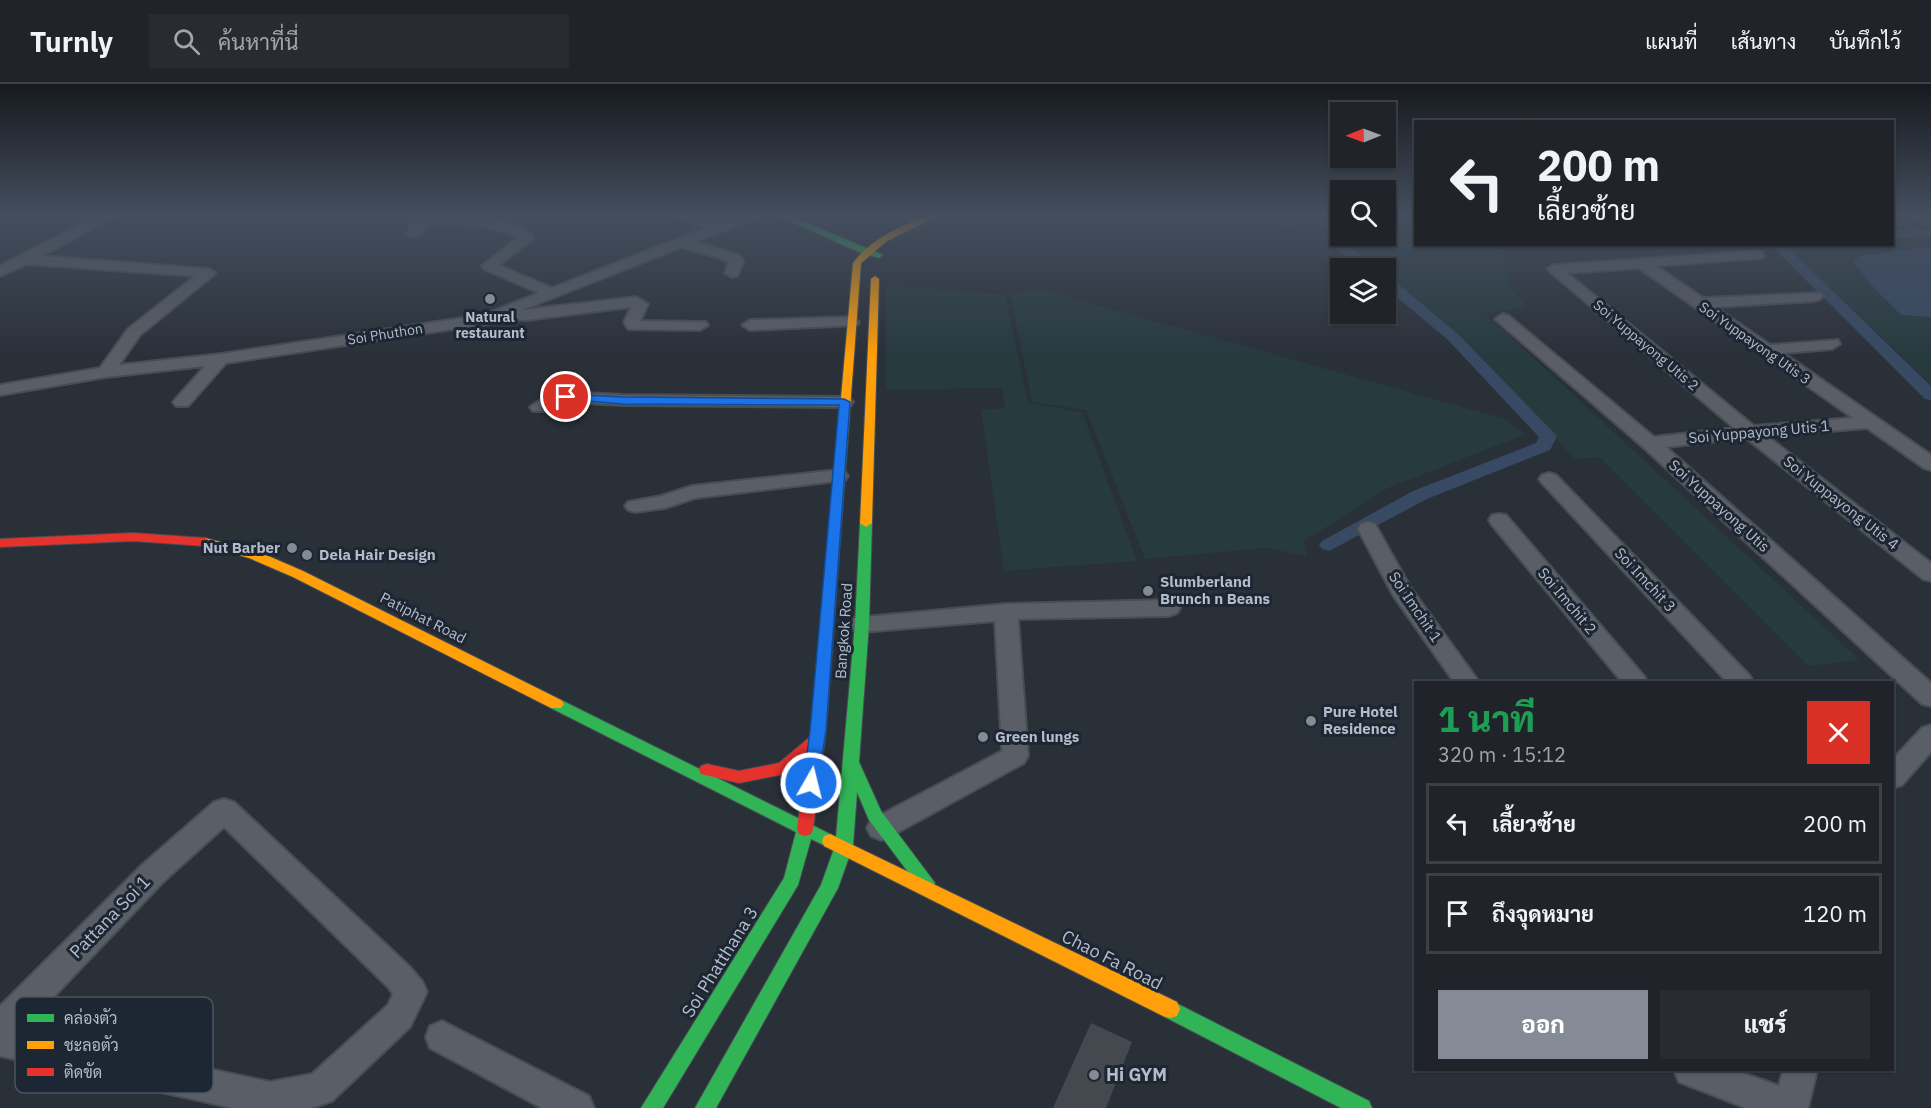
<!DOCTYPE html>
<html lang="th">
<meta charset="utf-8">
<style>
body{margin:0;font-family:"IBM Plex Sans",Sarabun,sans-serif;background:#282c32;color:#f1f3f6;height:100vh;display:flex;flex-direction:column;font-size:22px;white-space:nowrap}
*{box-sizing:border-box;margin:0}
p{font-size:20px;color:#a2a4a8}
.icon{flex:none;width:33px;height:33px;fill:none;stroke:currentColor;stroke-width:2;stroke-linecap:round;stroke-linejoin:round}
.map{position:relative;flex:1;overflow:hidden}
.sheet{position:absolute;left:1414px;top:597px;width:480px;height:390px;display:flex;flex-direction:column;background:#20242a;border-radius:0px;box-shadow:0 2px 4px #0004,0 0 0 2px #3d4147}
.sheet>*{flex:none}
.guide{position:absolute;left:1414px;top:36px;width:480px;height:126px;border-radius:0px;box-shadow:0 2px 4px #0004,0 0 0 2px #3d4147;background:#20242a;color:#f1f3f6;overflow:hidden}
.needle{width:39px;rotate:269deg}
.fabs{position:absolute;left:1330px;top:18px;display:grid;gap:12px}
.fabs a{display:grid;place-items:center;width:66px;height:66px;border-radius:0px;background:#20242a;box-shadow:0 2px 4px #0004,0 0 0 2px #3d4147;font-size:30px}
.pin{position:absolute;display:grid;place-items:center;width:51px;height:51px;color:#fff;margin:-26px;border:3px solid #fff;border-radius:50%;box-shadow:0 2px 6px #0007}
.me{position:absolute;width:66px;margin:-33px;rotate:8deg;stroke-linejoin:round;filter:drop-shadow(0 0 4px #0008)}
.turn{display:flex;align-items:center;gap:21px;height:126px;padding:0 24px;font-size:27px}
.turn .icon{width:78px;height:78px;stroke-width:2.5}
.turn b{display:block;font-size:42px;line-height:51px}
.round{display:grid;place-items:center;flex:none;width:63px;height:63px;border-radius:0px;background:#282c32}
.summary{display:flex;align-items:center;justify-content:space-between;height:102px;padding:0 24px}
h1{font-size:36px;font-weight:800;line-height:45px;color:#1e9e55}
.primary-button{display:flex;gap:12px;margin-top:auto;padding:12px 24px}
.primary-button a{flex:1;height:69px;border-radius:0px;background:#848b96;color:#fff;font-size:24px;font-weight:800;line-height:69px;text-align:center}
.primary-button a+a{background:#282c32;color:#f1f3f6}
ul{padding:0;list-style:none}
li{display:flex;align-items:center;gap:18px;height:81px;margin:0 12px 9px;padding:0 12px;border:3px solid #3d4147;border-radius:0px}
li div{flex:1}
li b{display:block;font-size:22px}
li em{font-style:normal}
header{display:flex;align-items:center;gap:36px;box-sizing:border-box;height:84px;padding:0 30px;background:#20242a;border-bottom:2px solid #3d4147}
header strong{font-size:28px}
nav{display:flex;gap:33px;margin-inline-start:auto;font-size:21px}
.search{width:420px;height:54px;background:#282c32;display:flex;align-items:center;gap:15px;box-sizing:border-box;padding:0 21px;border-radius:0px;color:#a2a4a8;font-size:22px}
.map>svg:first-child{display:block}
.green{fill:#273a3e}
.water{fill:#384963}
.lines{fill:none;stroke-linecap:round;stroke-linejoin:round}
.canal{fill:#384963;fill-rule:evenodd}
.building{fill:#444950}
.street-casing{stroke:#484c53;stroke-width:4}
.fast-casing{stroke:#484c53;stroke-width:2}
.slow-casing{stroke:#484c53;stroke-width:2}
.jam-casing{stroke:#484c53;stroke-width:2}
.street{fill:#5a5e66;fill-rule:evenodd}
.fast{fill:#30b455;fill-rule:evenodd}
.slow{fill:#ff9f0a;fill-rule:evenodd}
.jam{fill:#e5322d;fill-rule:evenodd}
.route{fill:#1a73e8;stroke:#114b97;stroke-width:1.5}
.poi-dot{fill:#848b96;stroke:#1d2633;stroke-width:2}
.labels{text-anchor:middle;stroke-width:6;stroke-linejoin:round;paint-order:stroke}
.far-poi-label{font-size:14px;font-weight:bold;fill:#b4bcc9;stroke:#1d2633}
.far-street-label{font-size:14px;fill:#b4bcc9;stroke:#1d2633}
.street-label{font-size:15px;fill:#b4bcc9;stroke:#1d2633}
.poi-label{font-size:15px;font-weight:bold;fill:#b4bcc9;stroke:#1d2633;text-anchor:start}
.near-street-label{font-size:18px;fill:#b4bcc9;stroke:#1d2633}
.near-poi-label{font-size:18px;font-weight:bold;fill:#b4bcc9;stroke:#1d2633;text-anchor:start}
.key{fill:#1d2633;stroke:#4a5360;stroke-width:1.5}
.key-label{font-size:16px;fill:#b4bcc9}
</style>
<header>
<strong>Turnly</strong>
<div class="search"><svg class="icon" aria-label="search" viewBox="0 0 24 24"><circle cx="10" cy="10" r="6"/><path d="M15 15l6 6"/></svg>ค้นหาที่นี่</div>
<nav><a>แผนที่</a><a>เส้นทาง</a><a>บันทึกไว้</a></nav>
</header>
<div class="map">
<svg width="1931" height="1024" viewBox="0 0 1931 1024">
<rect width="100%" height="100%" fill="#2a3038"/>
<!-- green -->
<path class="green" d="M1238 130H1301L1339 139 1317 150Z
M1364 152 1416 153V160L1483 161 1502 166 1509 202 1528 223 1486 230 1860 576 1809 582 1600 373 1575 375 1460 253 1386 192V184H1377L1344 157Z
M1931 152V300L1783 161 1893 160V153Z
M886 202 1005 211 1028 319 1082 328 1137 477 1004 487 981 326 1005 324 1002 304 886 306Z
M1040 205 1505 335 1526 350 1388 404 1304 457 1307 472 1266 464 1145 475 1086 326 1032 318 1010 210Z"/>
<!-- water -->
<path class="water" d="M1919 164 1931 165V233L1901 231 1874 204 1854 178 1859 172Z"/>
<g class="lines">
<!-- canal -->
<path class="canal" d="M1386 130H1399L1386 137Z
M1341 145V152H1346L1342 154 1343 157 1377 184H1362L1332 162 1328 152Z
M1931 145V153L1893 154V146Z
M1770 160H1784L1931 302V316L1925 315Z
M1386 193 1391 194 1458 250 1557 352 1550 366 1427 415 1329 467 1322 465 1319 461 1322 457 1413 407 1536 359 1539 353 1448 256 1386 204Z"/>
</g>
<!-- building -->
<path class="building" d="M1091 939 1132 958 1106 1024H1053Z"/>
<g class="lines">
<!-- street casing -->
<g class="street-casing">
<path id="street" d="M101 130H118L42 172 209 185 216 189 140 251 119 281 221 270 483 231 539 209 484 185 482 182 518 153 516 152C496 144 445 132 425 142L419 152H409L407 149C410 143 412 137 418 135 439 124 519 135 534 153L532 156 499 181 552 204 705 144 674 130H693L718 139 741 130H760L758 133 695 158 739 171 744 177 737 192 732 193 725 189 729 177 682 163 522 226 636 213 648 220 640 237 706 238 708 241 700 246 628 245 624 238 631 223 526 236 503 234 486 240 226 279 188 322H176L173 318 205 282 106 293 0 311V301L100 284 128 245 195 192 27 180 0 192V182Z
M1907 130H1924L1931 134V143Z
M1757 167 1762 168 1764 171 1762 174 1656 182 1703 214 1820 209 1823 212 1820 215 1815 217 1715 223 1770 261 1838 256 1840 260 1832 265 1783 269 1931 371V386L1924 384 1867 344 1767 352 1931 479V497L1923 495 1746 354 1666 363 1931 599V622L1922 620 1643 363 1495 235 1503 230 1509 232 1654 353 1734 344 1547 185 1554 181ZM1639 184 1853 334 1754 342 1567 189Z
M851 233 859 238 857 241 750 246 742 241 750 236Z
M566 308 623 311 844 313 850 314 853 318 850 322 844 323 623 321 566 318 545 327H533L530 323 548 311Z
M838 386 845 388 848 392 845 396 695 414 665 424 635 428 628 426 625 422 628 418 661 412 692 402Z
M1549 389 1556 391 1750 592 1753 598H1727L1542 399 1539 395 1542 391Z
M1499 430 1506 431 1644 592 1647 598H1622L1492 441 1489 436 1492 431Z
M1368 438 1375 440 1410 503 1479 598H1454L1393 511 1358 445 1361 440Z
M1169 516 1177 519 1180 524 1177 529 1169 532 1018 535 1028 672 1024 679 891 752 881 756 871 752 867 744 871 736 1002 667 995 537 862 548 854 546 850 540 854 534 1006 520Z
M1931 641V668L1902 701 1893 704V675L1922 644Z
M224 715 234 718 410 883 422 897 427 908 410 943 332 1017 311 1024H233L0 972V922L142 781 214 718ZM224 743 388 903 393 910 388 921 312 990 270 998 23 945 162 799Z
M442 937 589 1012 594 1024H542L430 964 426 953 430 942Z
M1674 986H1735L1779 1002 1783 986H1817L1808 1024H1746L1679 998Z"/>
</g>
<!-- fast casing -->
<g class="fast-casing">
<path id="fast" d="M774 130H785L883 171 879 174 861 169Z
M866 435 872 439 869 540 859 678 881 727 935 799 932 804 926 807 920 804 869 736 857 708 853 762 838 804 716 1024H695L821 801 835 762 830 764 811 755 798 801 663 1024H641L784 794 796 748 551 624 548 620 551 616H561L836 753 855 540 860 439Z
M1170 916 1369 1017 1372 1024H1341L1163 932 1160 925 1163 918Z"/>
</g>
<!-- slow casing -->
<g class="slow-casing">
<path id="slow" d="M931 130H942L887 157 861 179 839 471 838 474H828L827 471 853 179C873 153 902 142 931 130Z
M875 192 879 195 872 439 866 443 860 439 871 195Z
M205 454 259 468 303 487 561 616 564 620 561 624H551L293 493 249 474 200 461 199 458Z
M830 750 1177 918 1180 925 1177 932 1170 934 1163 932 824 762 822 757 824 752Z"/>
</g>
<!-- jam casing -->
<g class="jam-casing">
<path id="jam" d="M133 449 205 454 211 458 205 462 133 457 0 463V455Z
M833 467 839 471 826 647 813 745 811 750 805 752 799 750 797 745 807 673 789 689 739 699 701 690 699 686 701 682 707 680 739 687 779 679 810 653 827 471Z"/>
</g>
<!-- street -->
<use href="#street" class="street"/>
<!-- fast -->
<use href="#fast" class="fast"/>
<!-- slow -->
<use href="#slow" class="slow"/>
<!-- jam -->
<use href="#jam" class="jam"/>
</g>
<!-- sky -->
<linearGradient id="sky" x2="0" y2="1"><stop stop-color="#171a1f"/><stop offset="0.48" stop-color="#444e5e"/><stop offset="1" stop-color="#444e5e" stop-opacity="0"/></linearGradient>
<rect width="1931" height="273" fill="url(#sky)"/>
<!-- route -->
<path class="route" d="M566 310 623 313 844 315 850 318 826 647 817 704 811 706 805 704 803 699 810 647 839 321 623 320 563 315 561 313Z"/>
<!-- markers -->
<g class="poi-dot">
<circle cx="490" cy="215" r="6"/>
<circle cx="292" cy="464" r="6"/>
<circle cx="307" cy="471" r="6"/>
<circle cx="1148" cy="507" r="6"/>
<circle cx="1311" cy="637" r="6"/>
<circle cx="983" cy="653" r="6"/>
<circle cx="1094" cy="991" r="6"/>
</g>
<g class="labels">
<!-- far-poi labels -->
<g class="far-poi-label">
<text x="490" y="238">Natural<tspan x="490" dy="16">restaurant</tspan></text>
</g>
<!-- far-street labels -->
<g class="far-street-label">
<text transform="translate(385 250) rotate(-9)" y="5">Soi Phuthon</text>
<text transform="translate(1755 259) rotate(35)" y="5">Soi Yuppayong Utis 3</text>
<text transform="translate(1646 261) rotate(40)" y="5">Soi Yuppayong Utis 2</text>
</g>
<!-- street labels -->
<g class="street-label">
<text transform="translate(1759 348) rotate(-5)" y="5">Soi Yuppayong Utis 1</text>
<text transform="translate(1841 419) rotate(38)" y="5">Soi Yuppayong Utis 4</text>
<text transform="translate(1719 422) rotate(42)" y="5">Soi Yuppayong Utis</text>
<text transform="translate(1645 496) rotate(47)" y="5">Soi Imchit 3</text>
<text transform="translate(1567 517) rotate(50)" y="5">Soi Imchit 2</text>
<text transform="translate(1415 523) rotate(56)" y="5">Soi Imchit 1</text>
<text transform="translate(423 534) rotate(27)" y="5">Patiphat Road</text>
<text transform="translate(844 547) rotate(-86)" y="5">Bangkok Road</text>
</g>
<!-- poi labels -->
<g class="poi-label">
<text x="280" y="469" text-anchor="end">Nut Barber</text>
<text x="319" y="476">Dela Hair Design</text>
<text x="1160" y="503">Slumberland<tspan x="1160" dy="17">Brunch n Beans</tspan></text>
<text x="1323" y="633">Pure Hotel<tspan x="1323" dy="17">Residence</tspan></text>
<text x="995" y="658">Green lungs</text>
</g>
<!-- near-street labels -->
<g class="near-street-label">
<text transform="translate(110 833) rotate(-46)" y="6">Pattana Soi 1</text>
<text transform="translate(1112 876) rotate(27)" y="6">Chao Fa Road</text>
<text transform="translate(720 878) rotate(-58)" y="6">Soi Phatthana 3</text>
</g>
<!-- near-poi labels -->
<g class="near-poi-label">
<text x="1106" y="997">Hi GYM</text>
</g>
</g>
<!-- legend -->
<rect x="15" y="913" width="198" height="96" rx="9" class="key"/>
<rect x="27" y="930" width="27" height="8" fill="#30b455"/>
<rect x="27" y="957" width="27" height="8" fill="#ff9f0a"/>
<rect x="27" y="984" width="27" height="8" fill="#e5322d"/>
<g class="key-label">
<text x="64" y="940">คล่องตัว</text>
<text x="64" y="967">ชะลอตัว</text>
<text x="64" y="994">ติดขัด</text>
</g>
</svg>
<div class="fabs">
<a><svg class="needle" viewBox="-14 -14 28 28"><path d="M0-13l5 13h-10z" fill="#e53935"/><path d="M0 13l5-13h-10z" fill="#a2a4a8"/></svg></a>
<a><svg class="icon" aria-label="search" viewBox="0 0 24 24"><circle cx="10" cy="10" r="6"/><path d="M15 15l6 6"/></svg></a>
<a><svg class="icon" aria-label="layers" viewBox="0 0 24 24"><path d="M12 4l9 5-9 5-9-5zM3 14l9 5 9-5"/></svg></a>
</div>
<div class="pin" style="left:566px;top:313px;background:#d93025"><svg class="icon" aria-label="arrive" viewBox="0 0 24 24"><path d="M6 21V4h12l-3 4 3 4H6"/></svg></div>
<svg class="me" style="left:811px;top:699px" viewBox="-20 -20 40 40"><circle r="17" fill="#1a73e8" stroke="#fff" stroke-width="3"/><path d="M0-11L8 9 0 5-8 9z" fill="#fff"/></svg>
<div class="guide">
<div class="turn"><svg class="icon" aria-label="left" viewBox="0 0 24 24"><path d="M17 20v-9H6M10 6l-5 5 5 5"/></svg><div><b>200 m</b>เลี้ยวซ้าย</div></div>
</div>
<section class="sheet">
<div class="summary"><div><h1>1 นาที</h1><p>320 m · 15:12</p></div><a class="round" style="background:#d93025;color:#fff"><svg class="icon" aria-label="close" viewBox="0 0 24 24"><path d="M6 6l12 12M18 6L6 18"/></svg></a></div>
<ul>
<li><svg class="icon" aria-label="left" viewBox="0 0 24 24"><path d="M17 20v-9H6M10 6l-5 5 5 5"/></svg><div><b>เลี้ยวซ้าย</b></div><em>200 m</em></li>
<li><svg class="icon" aria-label="arrive" viewBox="0 0 24 24"><path d="M6 21V4h12l-3 4 3 4H6"/></svg><div><b>ถึงจุดหมาย</b></div><em>120 m</em></li>
</ul>
<div class="primary-button"><a>ออก</a><a>แชร์</a></div>
</section>
</div>
